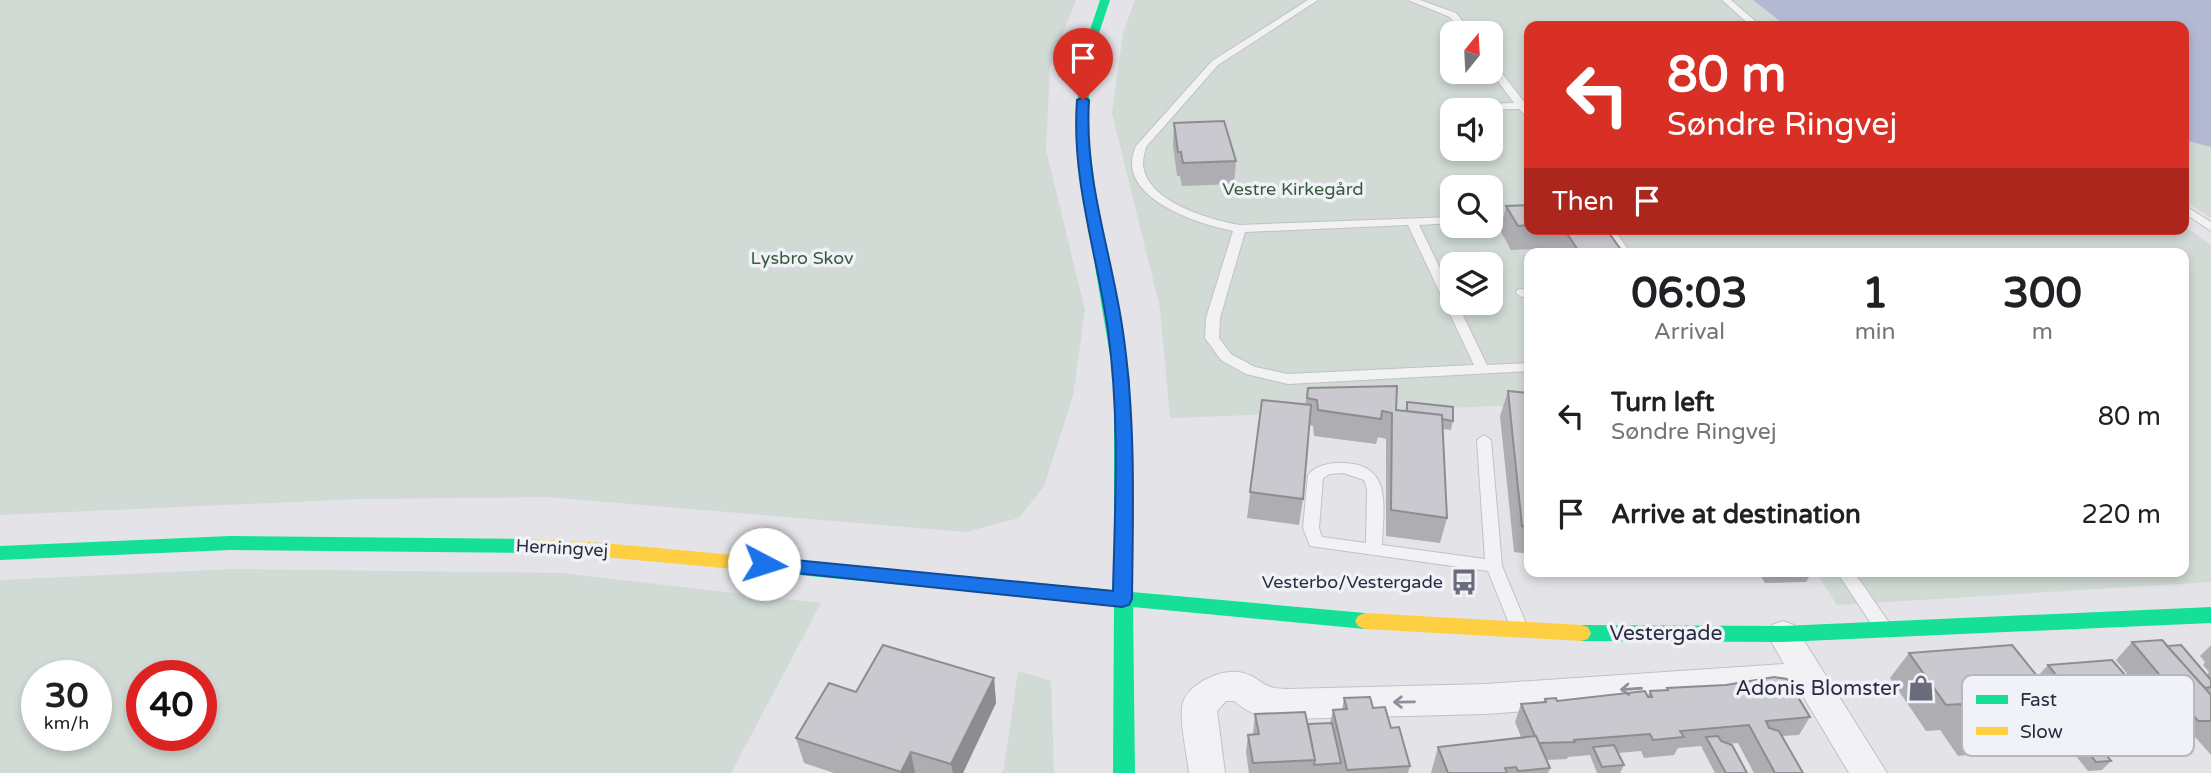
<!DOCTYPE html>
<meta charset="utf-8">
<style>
body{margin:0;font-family:"Varela Round",sans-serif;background:#f6f6f6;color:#202124;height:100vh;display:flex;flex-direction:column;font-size:26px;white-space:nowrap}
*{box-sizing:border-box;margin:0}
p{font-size:23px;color:#757577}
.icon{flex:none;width:38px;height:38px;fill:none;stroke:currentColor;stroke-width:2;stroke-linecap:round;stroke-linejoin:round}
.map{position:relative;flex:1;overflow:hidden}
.panel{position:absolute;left:1524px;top:248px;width:665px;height:329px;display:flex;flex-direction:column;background:#fff;border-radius:14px;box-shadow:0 4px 10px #0003}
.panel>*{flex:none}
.guide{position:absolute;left:1524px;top:21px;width:665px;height:214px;border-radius:14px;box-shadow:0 4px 10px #0003;background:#d93025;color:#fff;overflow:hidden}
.needle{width:46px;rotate:18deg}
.buttons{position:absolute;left:1440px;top:21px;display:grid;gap:14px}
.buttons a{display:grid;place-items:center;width:63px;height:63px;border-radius:14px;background:#fff;box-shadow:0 4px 10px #0003;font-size:35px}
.speed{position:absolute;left:21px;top:660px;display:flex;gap:14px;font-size:35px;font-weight:700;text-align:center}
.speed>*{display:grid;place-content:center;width:91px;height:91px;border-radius:50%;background:#fff;box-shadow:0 4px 10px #0003;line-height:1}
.speed small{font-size:18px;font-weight:400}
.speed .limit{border:10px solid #d22;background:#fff;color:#111}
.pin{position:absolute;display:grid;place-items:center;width:60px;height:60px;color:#fff;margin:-72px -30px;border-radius:50% 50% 50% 0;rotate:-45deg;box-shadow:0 0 7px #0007}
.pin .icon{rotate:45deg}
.me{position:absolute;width:77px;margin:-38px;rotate:95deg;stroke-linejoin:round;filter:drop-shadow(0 0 5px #0008)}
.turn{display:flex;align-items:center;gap:24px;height:147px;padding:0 28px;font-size:32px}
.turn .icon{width:91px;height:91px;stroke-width:2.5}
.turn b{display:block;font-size:49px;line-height:60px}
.then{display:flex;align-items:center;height:66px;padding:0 28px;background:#0003;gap:14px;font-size:26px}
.eta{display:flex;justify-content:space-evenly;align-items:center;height:119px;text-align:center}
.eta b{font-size:42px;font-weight:800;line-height:49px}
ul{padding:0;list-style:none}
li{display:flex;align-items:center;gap:21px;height:98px;padding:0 28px}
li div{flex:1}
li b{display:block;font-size:26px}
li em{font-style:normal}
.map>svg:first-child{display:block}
.green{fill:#d1dad4;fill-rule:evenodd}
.water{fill:#b3b9d2}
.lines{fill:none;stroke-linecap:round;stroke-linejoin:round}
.lane-casing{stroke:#c1c1c6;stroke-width:2}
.street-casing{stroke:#c1c1c6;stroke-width:2}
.lane{fill:#f2f2f5;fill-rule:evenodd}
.street{fill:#f2f2f5;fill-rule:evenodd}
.fast{fill:#16e098;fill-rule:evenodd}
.slow{fill:#ffcf43;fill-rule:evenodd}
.wall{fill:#adadb2}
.shaded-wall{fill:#8d8d91}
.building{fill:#c9c9cf;stroke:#8d8d91;stroke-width:2}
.oneway{stroke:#8e8f9b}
.route{fill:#1a73e8;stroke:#114b97;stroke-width:2}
.labels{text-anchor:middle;stroke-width:7;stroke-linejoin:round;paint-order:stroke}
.park-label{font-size:18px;fill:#385c3b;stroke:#f1f2f7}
.street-label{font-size:18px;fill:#2a2c41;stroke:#f1f2f7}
.poi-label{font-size:18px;fill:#2a2c41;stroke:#f1f2f7;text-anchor:end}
.near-street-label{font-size:21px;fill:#2a2c41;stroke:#f1f2f7}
.near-poi-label{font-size:21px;fill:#2a2c41;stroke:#f1f2f7;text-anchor:end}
.key{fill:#f1f2f7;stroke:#b5b7c0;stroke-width:2}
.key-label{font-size:19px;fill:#2a2c41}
</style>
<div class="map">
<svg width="2211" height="773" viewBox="0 0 2211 773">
<rect width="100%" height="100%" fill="#e3e3e8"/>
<!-- green -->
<path class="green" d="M0 0H1076L1050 67 1046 150 1085 310 1073 396 1044 486 1019 518 966 532 548 497 359 499 0 515Z
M1135 0H1753L1786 26H1530V229H2184V226L2211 245V582L1837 605 1816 572H2184V254H1530L1529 405 1170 418 1160 308 1112 113 1123 33ZM1452 33H1491V72H1452ZM1452 110H1491V149H1452ZM1452 187H1491V226H1452ZM1452 264H1491V303H1452Z
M2184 140 2211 147V218L2184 201Z
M234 569 561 573 821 603 731 773H0V580ZM37 676H96V735H37ZM142 676H201V735H142Z
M1018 671 1051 681 1054 773H1001L1004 769Z"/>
<!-- water -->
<path class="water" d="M1753 0H2211V147L2184 140V26H1786Z"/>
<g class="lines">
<!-- lane casing -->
<g class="lane-casing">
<path id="lane" d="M1308 0H1318L1218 65 1146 147C1145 152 1143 158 1143 163 1144 201 1210 220 1240 225L1452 217V223L1419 225 1452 293V303H1457L1487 365 1530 363V371L1288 384 1246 374 1221 360 1205 338 1206 318 1233 231C1202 225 1131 203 1132 162 1132 157 1134 151 1136 146L1212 61ZM1408 225 1474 365 1288 374 1255 367 1231 354 1219 338 1220 318 1245 232Z
M1408 0H1420L1456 13 1472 33H1462L1450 17Z
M1722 0H1731L1761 26H1751Z
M1491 62 1494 63 1530 109V120L1519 109 1452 110 1450 108 1455 105 1514 103 1491 72Z
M2184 205 2211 222V231L2184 213Z
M1530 213V221L1491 222V214Z
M1602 229H1614L1631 254H1619Z
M1530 288V296L1522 297 1516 293 1517 290Z
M1484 435 1491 440 1502 566 1527 626 1524 631 1518 633 1512 631 1488 571 1310 546 1303 528 1308 475C1315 466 1328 463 1338 463 1394 461 1383 506 1382 545L1485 559 1477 440ZM1343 473 1364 480 1367 489 1366 543 1322 537 1319 528 1323 478 1330 474Z
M1837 572H1854L1888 621 1891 626 1888 631 1882 633 1876 631Z"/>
</g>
<!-- street casing -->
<g class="street-casing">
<path id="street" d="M1783 621 1794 625 1887 773H1849L1800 691 1486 714 1288 719C1264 719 1253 716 1234 701H1226L1217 711 1225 773H1189C1187 753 1180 727 1182 707 1185 684 1223 667 1243 673 1265 679 1259 689 1288 689L1486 684 1784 664 1767 634 1772 625Z"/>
</g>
<!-- lane -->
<use href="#lane" class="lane"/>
<!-- street -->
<use href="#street" class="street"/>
<!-- fast -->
<path class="fast" d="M1100 0H1110L1095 45 1089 91V140L1095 188 1130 380 1132 592 1365 613 1372 616 1375 621 1372 626 1365 629 1133 607 1135 773H1113L1114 605 745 570 738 568 736 563 738 558 745 556 1114 590V380L1082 188 1077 140 1078 91 1085 45Z
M230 536 525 539 531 541 534 546 531 551 525 553 230 550 0 560V546Z
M2211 607V623L1783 642 1581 641 1574 639 1571 633 1574 627 1581 625 1783 626Z"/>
<!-- slow -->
<path class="slow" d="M525 539 603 543 745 556 752 558 754 563 752 568 745 570 603 557 525 553 519 551 516 546 519 541Z
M1365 613 1581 625 1588 627 1591 633 1588 639 1581 641 1365 629 1358 626 1355 621 1358 616Z"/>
</g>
<!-- wall -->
<path class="wall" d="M1174 123 1236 161 1234 184 1182 186 1180 176H1177L1173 145Z
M1530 205V229H1606L1624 254H1557L1554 248 1511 250 1500 230 1506 206Z
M1308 388 1396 410 1405 411 1407 402 1453 421 1451 430 1443 429 1447 518 1440 543 1386 536V439L1378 437 1376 444 1314 436 1313 426 1309 425 1303 499 1299 525 1247 518 1262 400 1305 405Z
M1508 391 1530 393V554L1514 552 1500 416Z
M1758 572H1812L1806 582 1765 583Z
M2132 642 2167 646 2207 675 2209 672 2203 665 2205 662 2200 656 2211 645V692L2210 694 2211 695V755L2196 738 2180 739 2170 727 2152 744 2100 748 2111 761 2102 770 2088 771 2059 735 2067 727 2049 703 2032 722 2003 724 2005 728 1984 753 1958 756 1940 730 1926 731 1890 678 1909 653 2038 676 2048 665 2169 726 2116 660Z
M994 678 996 703 963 773H834L804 763 796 738 856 692Z
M1667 688 1810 717 1799 735 1782 736 1803 773H1754L1738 743 1729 744 1747 773H1715L1701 746 1678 748 1674 755 1644 758 1641 751 1618 753 1624 765 1620 773H1597L1590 755 1568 757 1567 759 1546 760 1550 768 1548 773H1431L1438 747 1521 737 1515 722 1521 704 1543 702 1545 699 1557 701 1648 695 1650 691 1665 690Z
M1344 698 1373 708 1391 728 1410 766 1408 773H1249L1246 752 1248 735 1253 734 1255 714 1308 724 1330 723 1333 710H1342Z"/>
<!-- shaded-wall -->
<path class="shaded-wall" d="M994 678 996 703 963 773H953L951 764Z
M911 752 915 773H901V772Z"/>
<!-- building -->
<path class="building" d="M1224 121 1236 161 1183 163 1181 152H1178L1174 123Z
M1530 205V225L1518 226 1506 206Z
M1564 229H1606L1624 254H1558L1580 253Z
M1397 386 1396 410 1442 415 1447 518 1391 510 1392 413 1382 411 1381 419 1318 410 1317 400 1307 398 1308 388Z
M1508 391 1530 393V527L1522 526Z
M1262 400 1311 405 1303 499 1250 492Z
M1407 402 1453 407V421L1442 419V415L1407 411Z
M2162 640 2211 695V721H2198L2132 642Z
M883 645 994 678 951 764 911 752 901 772 796 738 829 683 856 692Z
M2012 645 2054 697 1986 702 2005 728 1980 731 1960 704 1946 705 1909 653Z
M2181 645 2211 680V687L2205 688 2167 646Z
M2112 660 2170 727 2102 732 2048 665Z
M1774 677 1787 679 1810 717 1766 721 1769 728 1779 731 1803 773H1775L1749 725 1680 731 1684 737 1653 740 1650 734 1574 740 1575 742 1539 743 1536 736H1535L1521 704 1546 702 1545 699 1556 698 1557 701 1645 691 1648 697H1652L1650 691 1668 690 1667 688 1726 685Z
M1370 697 1373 708 1385 707 1391 728 1399 727 1410 766 1347 770 1333 710 1347 709 1344 698Z
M1305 712 1315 760 1253 763 1248 735 1259 734 1255 714Z
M1332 723 1341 763 1314 765 1315 760 1308 724Z
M2082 725 2111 761 2096 762 2068 726Z
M1536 736 1550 768 1518 771 1516 767 1505 768 1507 773H1448L1438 747Z
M1718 736 1721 741 1732 745 1747 773H1726L1706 737Z
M1614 745 1624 765 1602 767 1593 747Z"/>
<!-- one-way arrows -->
<defs><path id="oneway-shaft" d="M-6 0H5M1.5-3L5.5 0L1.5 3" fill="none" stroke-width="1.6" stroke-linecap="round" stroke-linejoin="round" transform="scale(1.75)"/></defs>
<g class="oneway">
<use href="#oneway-shaft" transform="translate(1631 689) rotate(176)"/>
<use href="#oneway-shaft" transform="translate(1404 702) rotate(179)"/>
</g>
<!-- route -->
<path class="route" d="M1083 97 1089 100C1084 182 1112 253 1123 332 1136 421 1133 510 1132 599L1129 605 1122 607 757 569 755 564 757 559 764 557 1113 591C1115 504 1120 418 1108 331 1097 253 1071 180 1077 100Z"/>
<!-- icons -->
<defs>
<g id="bus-bare" transform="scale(2.1)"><path d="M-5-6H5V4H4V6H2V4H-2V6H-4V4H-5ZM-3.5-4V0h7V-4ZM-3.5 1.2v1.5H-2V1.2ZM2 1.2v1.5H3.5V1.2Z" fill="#6b6c7b" stroke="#f1f2f7" stroke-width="2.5" paint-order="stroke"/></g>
<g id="shop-bare" transform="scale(2.1)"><path d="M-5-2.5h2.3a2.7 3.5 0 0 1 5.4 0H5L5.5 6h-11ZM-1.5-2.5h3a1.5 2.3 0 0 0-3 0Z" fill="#6b6c7b" stroke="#f1f2f7" stroke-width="2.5" paint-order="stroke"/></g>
</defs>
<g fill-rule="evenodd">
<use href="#bus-bare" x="1464" y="582"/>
<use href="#shop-bare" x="1921" y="688"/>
</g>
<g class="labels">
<!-- park labels -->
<g class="park-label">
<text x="1293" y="195">Vestre Kirkegård</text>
<text x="802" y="264">Lysbro Skov</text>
</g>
<!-- street labels -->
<g class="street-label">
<text transform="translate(562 548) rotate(3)" y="6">Herningvej</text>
</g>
<!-- poi labels -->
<g class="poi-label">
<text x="1443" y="588">Vesterbo/Vestergade</text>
</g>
<!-- near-street labels -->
<g class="near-street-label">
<text x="1666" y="640">Vestergade</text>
</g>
<!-- near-poi labels -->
<g class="near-poi-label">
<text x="1900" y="695">Adonis Blomster</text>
</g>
</g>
<!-- legend -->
<rect x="1962" y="675" width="232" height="81" rx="10" class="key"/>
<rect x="1976" y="695" width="32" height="9" fill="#16e098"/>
<rect x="1976" y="727" width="32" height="8" fill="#ffcf43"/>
<g class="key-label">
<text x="2020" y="706">Fast</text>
<text x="2020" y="738">Slow</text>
</g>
</svg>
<div class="buttons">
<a><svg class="needle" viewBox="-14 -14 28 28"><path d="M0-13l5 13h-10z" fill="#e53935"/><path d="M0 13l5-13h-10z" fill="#757577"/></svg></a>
<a><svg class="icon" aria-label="sound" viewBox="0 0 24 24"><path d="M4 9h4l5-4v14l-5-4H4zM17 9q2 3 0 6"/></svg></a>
<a><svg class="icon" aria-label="search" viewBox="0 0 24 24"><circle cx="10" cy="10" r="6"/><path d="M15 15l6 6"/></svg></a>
<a><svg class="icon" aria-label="layers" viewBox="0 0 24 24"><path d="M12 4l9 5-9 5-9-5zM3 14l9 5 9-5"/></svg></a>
</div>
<div class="speed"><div>30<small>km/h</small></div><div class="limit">40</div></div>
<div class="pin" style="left:1083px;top:100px;background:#d93025"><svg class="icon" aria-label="arrive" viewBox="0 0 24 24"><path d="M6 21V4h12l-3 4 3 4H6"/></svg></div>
<svg class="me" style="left:764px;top:564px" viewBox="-20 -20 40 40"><circle r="19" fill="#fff"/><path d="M0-13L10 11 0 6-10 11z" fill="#1a73e8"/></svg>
<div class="guide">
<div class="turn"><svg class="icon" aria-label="left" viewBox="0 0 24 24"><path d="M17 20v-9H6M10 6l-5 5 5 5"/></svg><div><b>80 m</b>Søndre Ringvej</div></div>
<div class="then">Then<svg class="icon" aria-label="arrive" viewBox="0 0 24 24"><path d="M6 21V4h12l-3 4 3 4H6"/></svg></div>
</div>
<section class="panel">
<div class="eta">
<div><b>06:03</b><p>Arrival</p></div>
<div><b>1</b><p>min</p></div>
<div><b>300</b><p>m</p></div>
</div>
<ul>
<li><svg class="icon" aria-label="left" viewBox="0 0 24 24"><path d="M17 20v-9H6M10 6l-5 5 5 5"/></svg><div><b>Turn left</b><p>Søndre Ringvej</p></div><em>80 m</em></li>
<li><svg class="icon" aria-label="arrive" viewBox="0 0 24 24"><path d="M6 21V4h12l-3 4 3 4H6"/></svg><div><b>Arrive at destination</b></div><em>220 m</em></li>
</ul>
</section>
</div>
